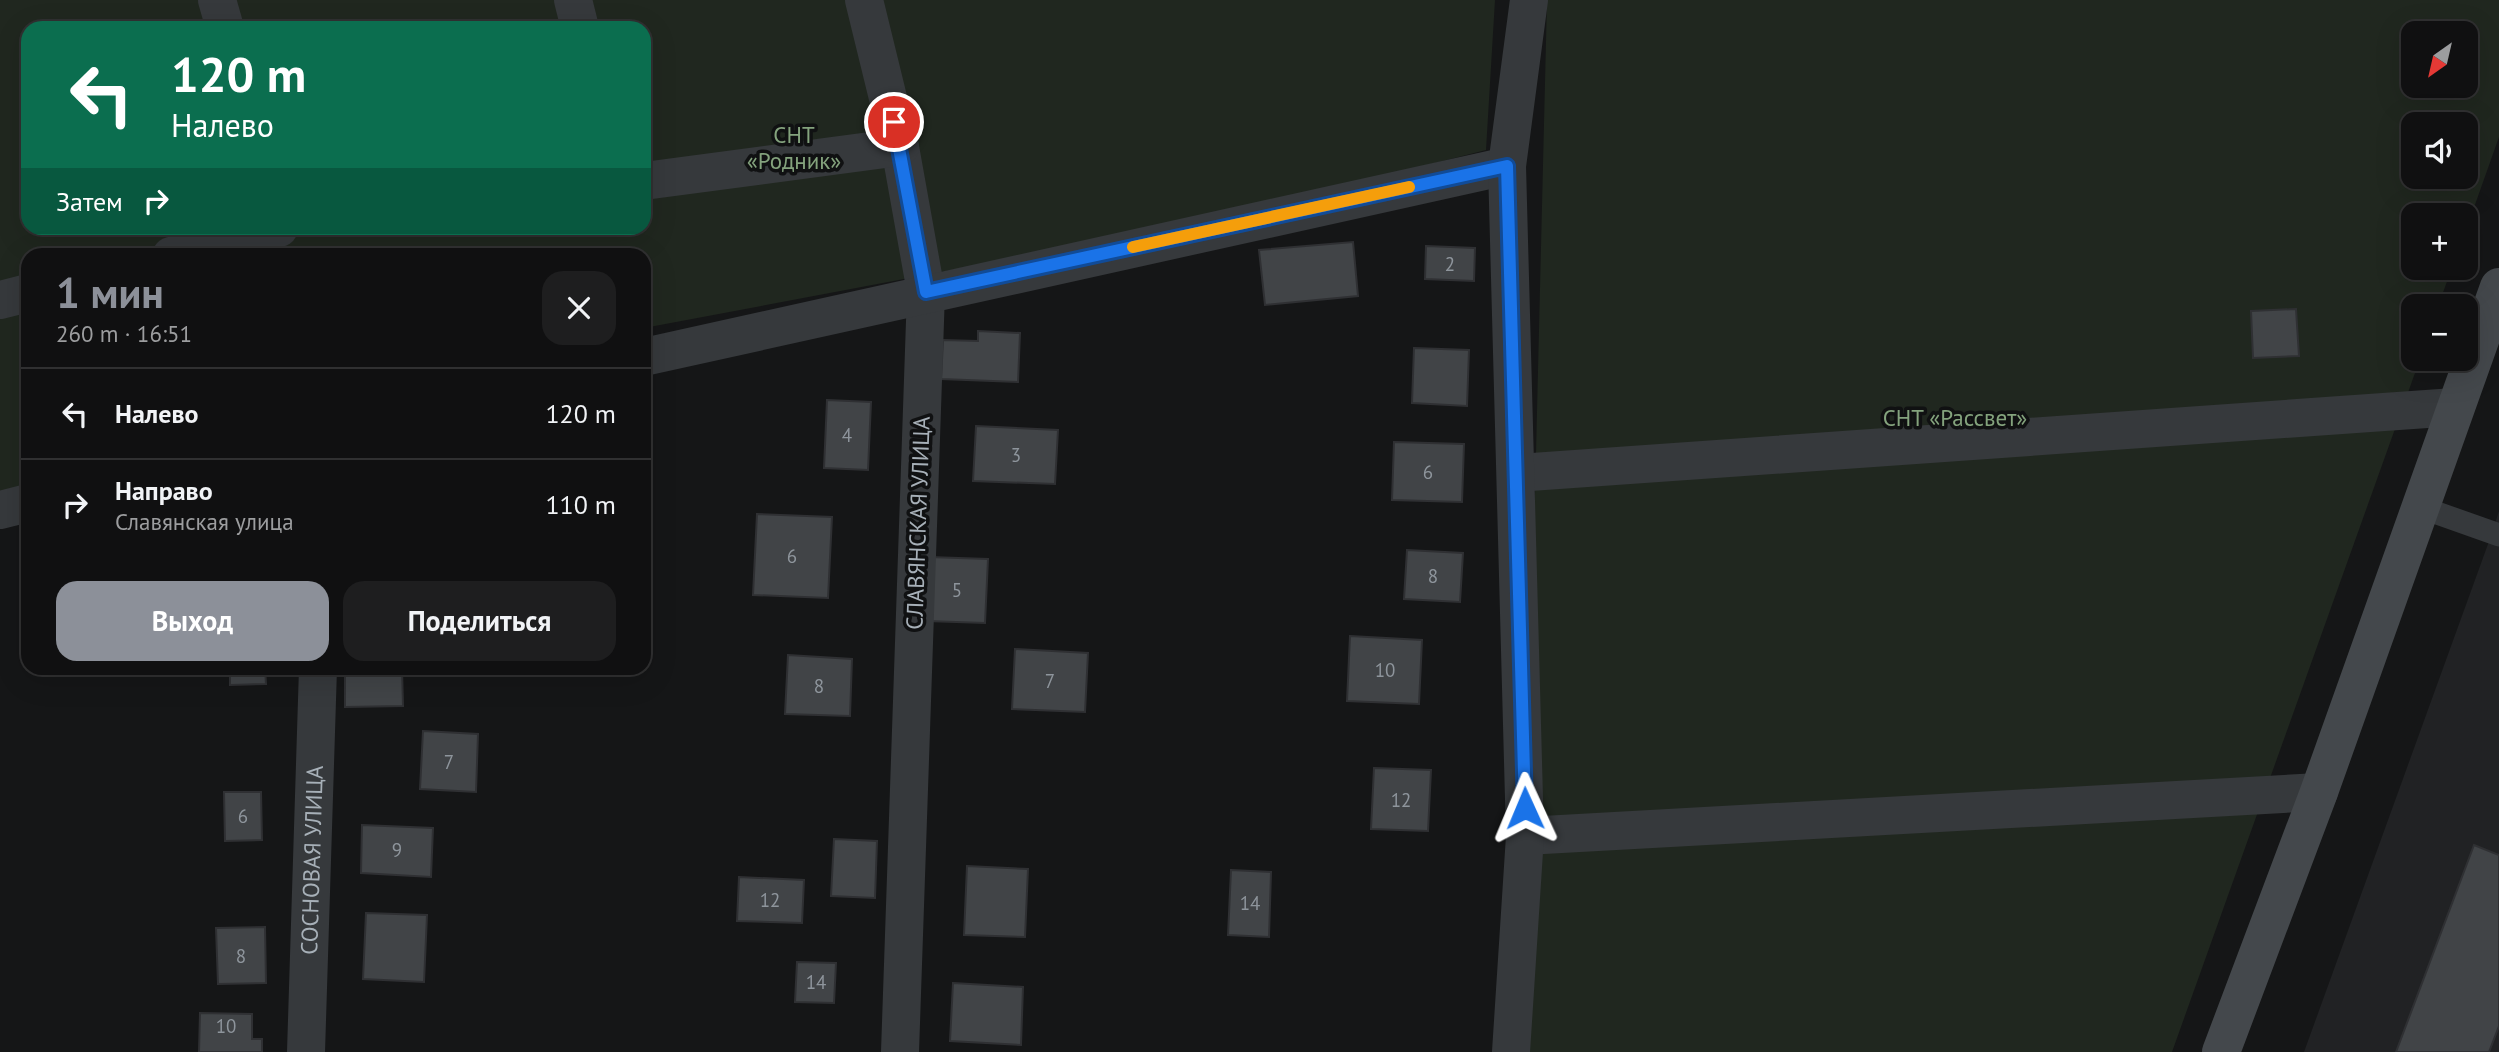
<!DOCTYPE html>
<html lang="ru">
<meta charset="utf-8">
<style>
body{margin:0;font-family:"PT Sans",sans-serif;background:#1e1e1f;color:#f1f3f6;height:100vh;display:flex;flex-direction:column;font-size:26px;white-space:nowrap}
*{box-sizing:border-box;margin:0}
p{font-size:23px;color:#9c9d9f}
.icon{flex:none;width:38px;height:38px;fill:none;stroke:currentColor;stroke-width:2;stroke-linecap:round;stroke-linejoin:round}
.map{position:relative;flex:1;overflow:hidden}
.drawer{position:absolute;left:21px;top:248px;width:630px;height:427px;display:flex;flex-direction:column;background:#101011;border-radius:21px;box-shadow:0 7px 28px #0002,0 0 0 2px #303031}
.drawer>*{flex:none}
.hud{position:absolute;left:21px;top:21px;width:630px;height:214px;border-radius:21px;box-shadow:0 7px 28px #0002,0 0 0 2px #303031;background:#0b6e4f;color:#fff;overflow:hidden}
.needle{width:46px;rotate:214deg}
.buttons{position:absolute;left:2401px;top:21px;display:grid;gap:14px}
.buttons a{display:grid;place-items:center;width:77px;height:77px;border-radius:14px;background:#101011;box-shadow:0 7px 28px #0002,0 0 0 2px #303031;font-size:35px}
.pin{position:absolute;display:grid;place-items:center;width:60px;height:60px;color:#fff;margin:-30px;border:4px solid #fff;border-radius:50%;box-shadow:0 2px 7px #0007}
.me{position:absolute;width:77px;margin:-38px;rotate:359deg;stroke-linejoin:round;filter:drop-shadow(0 0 5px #0008)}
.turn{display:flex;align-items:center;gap:24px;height:147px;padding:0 35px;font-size:32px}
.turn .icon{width:91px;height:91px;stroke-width:2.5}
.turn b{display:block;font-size:49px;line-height:60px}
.then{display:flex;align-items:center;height:66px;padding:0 35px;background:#0003;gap:14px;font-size:26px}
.round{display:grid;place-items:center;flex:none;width:74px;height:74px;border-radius:21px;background:#1e1e1f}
.head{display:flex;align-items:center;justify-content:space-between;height:119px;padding:0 35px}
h1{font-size:42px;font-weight:800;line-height:52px;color:#8c9099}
.action{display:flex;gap:14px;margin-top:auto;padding:14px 35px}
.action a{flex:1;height:80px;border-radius:21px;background:#8c9099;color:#fff;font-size:28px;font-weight:800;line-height:80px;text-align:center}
.action a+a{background:#1e1e1f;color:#f1f3f6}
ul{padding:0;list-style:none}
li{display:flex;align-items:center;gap:21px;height:91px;padding:0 35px;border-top:2px solid #303031}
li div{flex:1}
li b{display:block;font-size:26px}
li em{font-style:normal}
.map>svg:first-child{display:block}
.built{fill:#212224}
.green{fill:#20271f;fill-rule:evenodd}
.building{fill:#414447;stroke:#2f3033;stroke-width:2}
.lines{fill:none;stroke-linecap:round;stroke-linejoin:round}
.lane{stroke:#36393c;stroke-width:23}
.street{stroke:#36393c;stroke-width:38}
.secondary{stroke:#44484c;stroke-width:38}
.route-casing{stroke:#114b97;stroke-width:18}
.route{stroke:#1a73e8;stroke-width:12}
.slow{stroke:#f59e0b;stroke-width:12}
.labels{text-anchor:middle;stroke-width:7;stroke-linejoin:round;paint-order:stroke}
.number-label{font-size:19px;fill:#8e959c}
.park-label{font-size:23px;fill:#84a37d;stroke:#101112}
.street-label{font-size:23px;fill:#a7b0b8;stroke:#101112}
</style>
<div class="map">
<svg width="2499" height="1052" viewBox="0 0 2499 1052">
<rect width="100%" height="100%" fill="#151617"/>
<!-- built -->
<path class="built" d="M2499 511V1052H2304L2492 533Z"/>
<!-- green -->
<path class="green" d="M0 0H1495L1486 150 1191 225 644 328V256H28V489L0 497ZM28 28H644V228H28Z
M1547 0H2499V137L2466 230V215H2413V268H2452L2438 306H2413V359H2420L2172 1052H1517L1535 494ZM2413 33H2466V86H2413ZM2413 124H2466V177H2413Z"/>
<!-- building -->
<path class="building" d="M1353 242 1358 296 1265 305 1259 250Z
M1426 246 1475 248 1474 281 1425 279Z
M2296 309 2299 356 2253 358 2251 311Z
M978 331 1020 333 1018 382 941 379 943 340 978 341Z
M1414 348 1469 350 1467 406 1412 403Z
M827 400 871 402 868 470 824 468Z
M976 426 1058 430 1055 484 973 481Z
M1394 442 1464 444 1462 502 1392 500Z
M757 514 832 517 828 598 753 595Z
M1407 550 1463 553 1460 602 1404 599Z
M929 557 988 559 985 623 927 621Z
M1350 636 1422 640 1419 704 1347 701Z
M1015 649 1088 653 1085 712 1012 709Z
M788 655 852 659 850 716 785 714Z
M230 668H265L266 684 230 685Z
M345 668H402L403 706 345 707Z
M423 731 478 734 476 792 420 789Z
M1374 768 1431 770 1428 831 1371 829Z
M224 792H261L262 840 225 841Z
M362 825 433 828 431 877 361 873Z
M834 839 877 841 875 898 831 896Z
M2474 845 2499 855V1026L2489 1052H2396Z
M967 866 1028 869 1025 937 964 935Z
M1231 870 1271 872 1269 937 1228 935Z
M739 877 804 880 802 923 737 921Z
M366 913 427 915 424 982 363 979Z
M265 927 266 983 218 984 216 928Z
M797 962 836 963 834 1003 795 1002Z
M953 983 1023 987 1021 1045 950 1041Z
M200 1013 252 1014V1039H262V1052H199Z"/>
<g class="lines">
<!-- lane -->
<path class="lane" d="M2420 507 2499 535"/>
<!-- street -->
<g class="street">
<path d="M217 0 225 28"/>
<path d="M573 0 580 28"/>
<path d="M864 0 900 147 926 292 900 1052"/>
<path d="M644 181 900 147"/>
<path d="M171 256 279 228"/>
<path d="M0 300 28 293"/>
<path d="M644 357 1507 166"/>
<path d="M1517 473 2455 407"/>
<path d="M0 510 28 503"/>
<path d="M1525 836 2319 792"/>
<path id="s1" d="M306 1052 318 668"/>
<path d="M1511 1052 1525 836 1507 166 1529 0"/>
</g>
<!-- secondary -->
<path class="secondary" d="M2221 1052 2319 792 2499 287"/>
</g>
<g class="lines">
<!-- route casing -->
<g class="route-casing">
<path id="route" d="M894 122 926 292 1507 166 1525 808"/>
</g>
<!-- route -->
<use href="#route" class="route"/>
<!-- slow -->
<path class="slow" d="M1133 247 1409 187"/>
</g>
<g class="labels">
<!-- number labels -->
<g class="number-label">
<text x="1450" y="271">2</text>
<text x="847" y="442">4</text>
<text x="1016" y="462">3</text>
<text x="1428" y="479">6</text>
<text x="792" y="563">6</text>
<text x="1433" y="583">8</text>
<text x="957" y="597">5</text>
<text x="1385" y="677">10</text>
<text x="1050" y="688">7</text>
<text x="819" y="693">8</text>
<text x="449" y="769">7</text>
<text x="1401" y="807">12</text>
<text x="243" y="823">6</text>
<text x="397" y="857">9</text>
<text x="770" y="907">12</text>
<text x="1250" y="910">14</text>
<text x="241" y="963">8</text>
<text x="816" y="989">14</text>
<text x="226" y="1033">10</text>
</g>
<!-- park labels -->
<g class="park-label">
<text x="794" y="143">СНТ<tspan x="794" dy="26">«Родник»</tspan></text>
<text x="1955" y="426">СНТ «Рассвет»</text>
</g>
<!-- street labels -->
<g class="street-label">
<text transform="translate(918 523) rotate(-88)" y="8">СЛАВЯНСКАЯ УЛИЦА</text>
<text dy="8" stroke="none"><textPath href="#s1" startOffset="192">СОСНОВАЯ УЛИЦА</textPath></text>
</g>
</g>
</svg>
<div class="buttons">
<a><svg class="needle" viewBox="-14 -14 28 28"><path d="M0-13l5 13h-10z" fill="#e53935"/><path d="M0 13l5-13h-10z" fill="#9c9d9f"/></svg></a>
<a><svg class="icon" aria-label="sound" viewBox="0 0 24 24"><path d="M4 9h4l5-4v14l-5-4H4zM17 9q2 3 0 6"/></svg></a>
<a>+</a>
<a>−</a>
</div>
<div class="pin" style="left:894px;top:122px;background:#d93025"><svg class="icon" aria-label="arrive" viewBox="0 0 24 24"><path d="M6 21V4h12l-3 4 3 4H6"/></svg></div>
<svg class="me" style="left:1525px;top:808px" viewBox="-20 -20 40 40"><path d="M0-17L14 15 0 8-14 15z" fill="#1a73e8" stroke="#fff" stroke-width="4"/></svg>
<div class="hud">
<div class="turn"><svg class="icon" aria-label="left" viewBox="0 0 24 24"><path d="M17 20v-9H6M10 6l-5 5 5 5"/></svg><div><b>120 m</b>Налево</div></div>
<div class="then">Затем<svg class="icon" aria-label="right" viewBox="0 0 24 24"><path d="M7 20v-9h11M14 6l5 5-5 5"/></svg></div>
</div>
<section class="drawer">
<div class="head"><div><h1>1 мин</h1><p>260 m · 16:51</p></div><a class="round"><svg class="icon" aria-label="close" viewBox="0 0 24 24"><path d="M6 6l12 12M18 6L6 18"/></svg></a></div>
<ul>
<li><svg class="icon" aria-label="left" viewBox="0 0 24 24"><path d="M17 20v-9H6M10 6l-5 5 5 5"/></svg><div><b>Налево</b></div><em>120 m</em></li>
<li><svg class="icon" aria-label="right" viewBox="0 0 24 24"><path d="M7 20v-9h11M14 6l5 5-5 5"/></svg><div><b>Направо</b><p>Славянская улица</p></div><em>110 m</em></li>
</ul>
<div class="action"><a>Выход</a><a>Поделиться</a></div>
</section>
</div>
